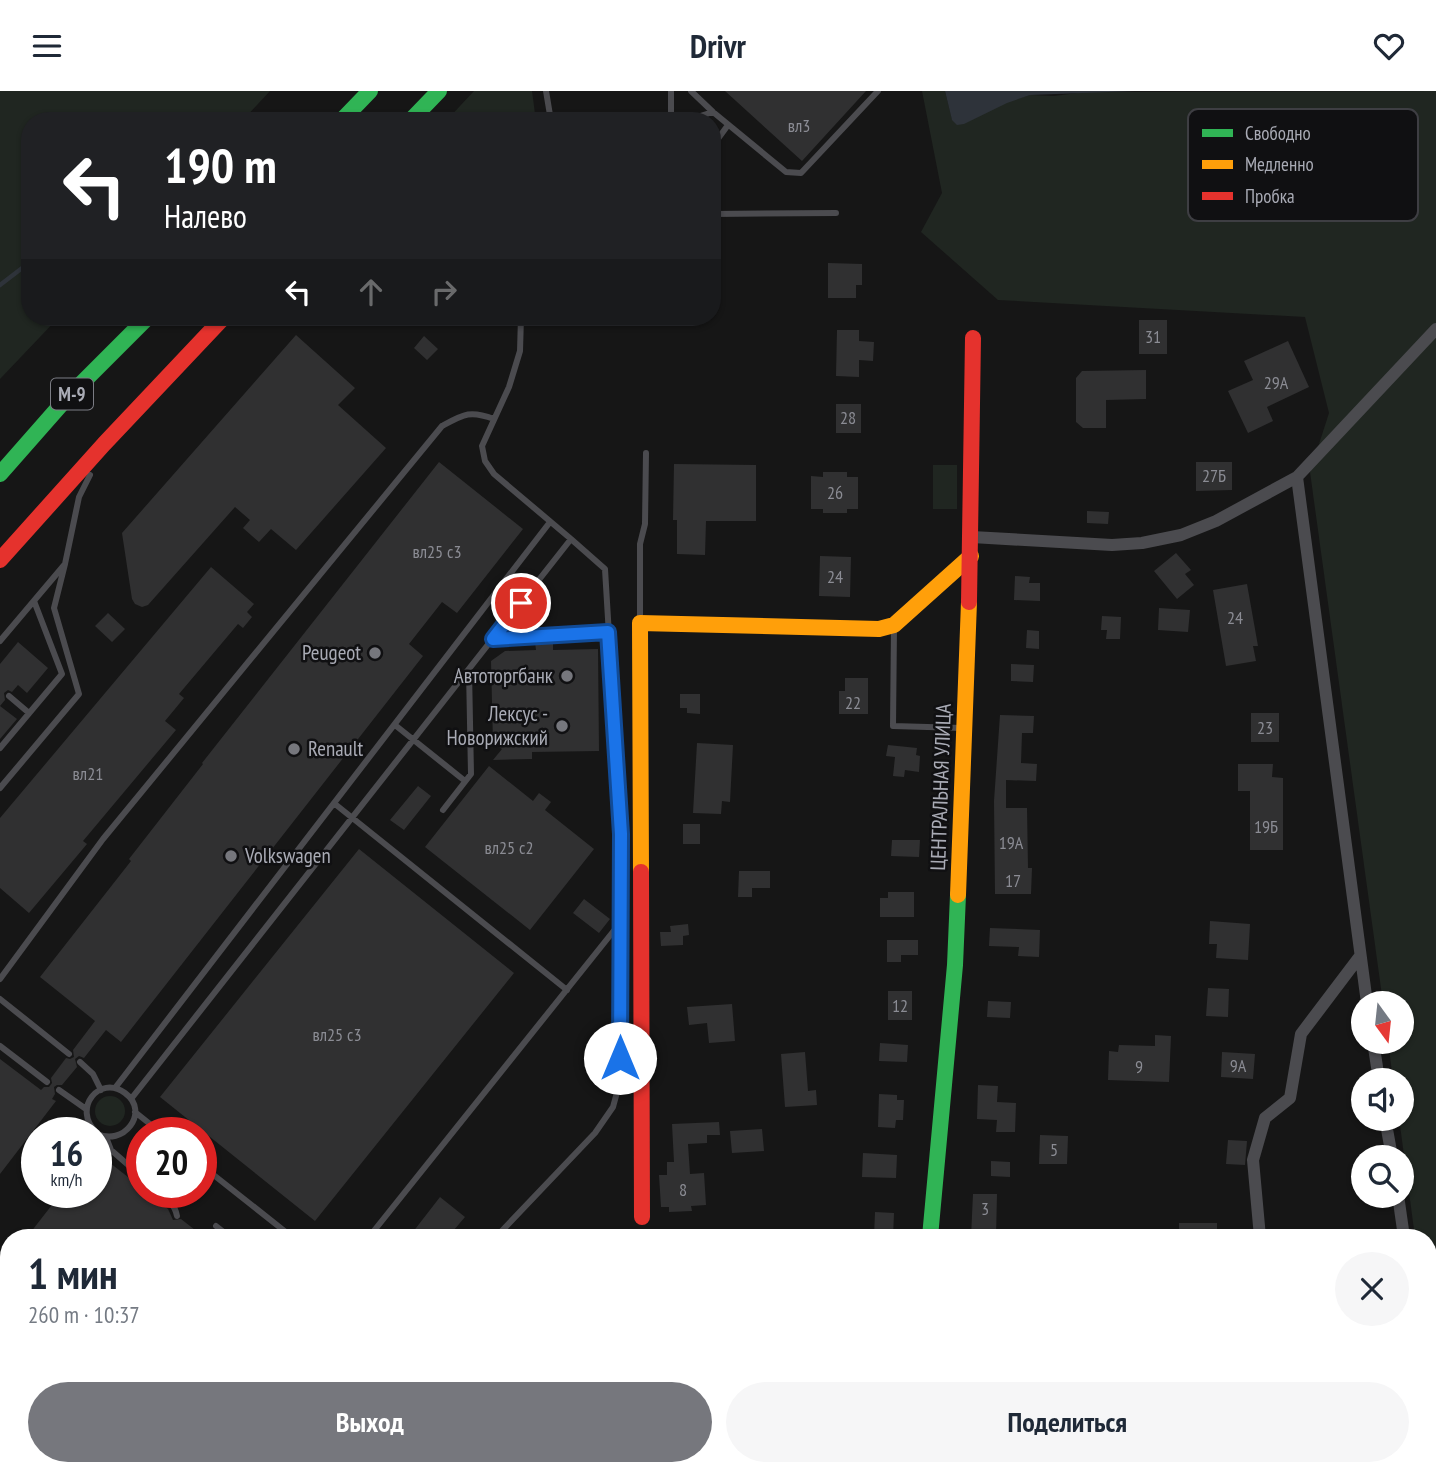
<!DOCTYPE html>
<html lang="ru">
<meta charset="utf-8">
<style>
body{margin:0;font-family:"PT Sans Narrow",sans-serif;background:#f6f6f7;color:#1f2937;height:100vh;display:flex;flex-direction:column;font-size:26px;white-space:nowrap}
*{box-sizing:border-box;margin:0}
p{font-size:23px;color:#747a83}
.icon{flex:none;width:38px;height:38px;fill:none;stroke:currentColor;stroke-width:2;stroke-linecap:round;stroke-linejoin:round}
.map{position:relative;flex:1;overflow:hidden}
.sheet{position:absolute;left:0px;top:1138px;width:1437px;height:247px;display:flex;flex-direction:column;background:#fff;border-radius:28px 28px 0 0;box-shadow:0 2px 5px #0004}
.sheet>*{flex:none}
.banner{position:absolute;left:21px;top:21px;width:700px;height:214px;border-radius:28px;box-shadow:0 2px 5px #0004;background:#202124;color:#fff;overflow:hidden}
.needle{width:46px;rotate:165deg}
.controls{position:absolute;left:1351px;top:900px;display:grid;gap:14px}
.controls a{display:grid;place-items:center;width:63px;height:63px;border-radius:50%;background:#fff;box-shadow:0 2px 5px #0004;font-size:35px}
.speed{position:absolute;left:21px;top:1026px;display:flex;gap:14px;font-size:35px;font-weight:700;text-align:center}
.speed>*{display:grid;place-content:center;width:91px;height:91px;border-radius:50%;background:#fff;box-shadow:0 2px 5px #0004;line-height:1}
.speed small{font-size:18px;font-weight:400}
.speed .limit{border:10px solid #d22;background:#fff;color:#111}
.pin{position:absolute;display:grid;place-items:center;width:60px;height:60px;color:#fff;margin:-30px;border:4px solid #fff;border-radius:50%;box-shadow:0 2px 7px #0007}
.me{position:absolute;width:77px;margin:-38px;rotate:0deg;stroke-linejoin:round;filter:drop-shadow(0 0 5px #0008)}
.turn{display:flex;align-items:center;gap:24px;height:147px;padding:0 28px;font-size:32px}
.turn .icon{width:91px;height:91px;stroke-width:2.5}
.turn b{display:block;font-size:49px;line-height:60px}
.lanes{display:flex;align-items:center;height:66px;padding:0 28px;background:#0003;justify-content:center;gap:35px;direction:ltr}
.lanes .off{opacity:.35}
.round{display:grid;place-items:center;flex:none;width:74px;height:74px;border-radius:37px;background:#f6f6f7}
.overview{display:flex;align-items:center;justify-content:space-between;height:119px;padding:0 28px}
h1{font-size:42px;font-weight:600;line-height:52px}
.primary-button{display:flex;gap:14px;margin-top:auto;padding:14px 28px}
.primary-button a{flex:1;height:80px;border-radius:42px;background:#76777d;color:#fff;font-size:28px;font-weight:600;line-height:80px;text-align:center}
.primary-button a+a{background:#f6f6f7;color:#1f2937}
header{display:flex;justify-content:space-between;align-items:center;height:91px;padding:0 28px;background:#fff;font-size:32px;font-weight:600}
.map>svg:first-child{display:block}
.green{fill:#202621}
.water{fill:#2e333a}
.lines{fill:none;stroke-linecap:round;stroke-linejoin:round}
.stream{stroke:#2e333a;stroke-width:4.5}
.building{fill:#303031}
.lane{stroke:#4b4b4f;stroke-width:6}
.street{stroke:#4b4b4f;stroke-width:12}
.fast{stroke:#30b455;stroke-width:16}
.slow{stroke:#ff9f0a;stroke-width:16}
.jam{stroke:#e5322d;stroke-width:16}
.route-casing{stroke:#114b97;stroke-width:18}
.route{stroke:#1a73e8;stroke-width:12}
.poi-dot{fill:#76777d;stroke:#101012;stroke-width:2.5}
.labels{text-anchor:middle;stroke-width:5;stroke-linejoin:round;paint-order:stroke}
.number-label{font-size:18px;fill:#8b8c94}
.shield{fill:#101012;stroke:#7b7c84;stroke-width:2}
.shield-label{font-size:19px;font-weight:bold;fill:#a9abb5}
.poi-label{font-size:21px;fill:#a9abb5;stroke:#101012;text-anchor:end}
.street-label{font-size:21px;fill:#a9abb5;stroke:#101012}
.key{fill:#101012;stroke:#3e3e43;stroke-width:2}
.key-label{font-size:19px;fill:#a9abb5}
</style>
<header><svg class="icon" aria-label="menu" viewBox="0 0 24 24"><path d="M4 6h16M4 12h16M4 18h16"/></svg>Drivr<svg class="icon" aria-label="heart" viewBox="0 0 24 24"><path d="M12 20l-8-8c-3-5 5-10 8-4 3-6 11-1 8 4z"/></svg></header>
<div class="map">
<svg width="1436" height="1384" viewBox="0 0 1436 1384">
<rect width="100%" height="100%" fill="#161616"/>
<!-- green -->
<path class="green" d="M0 0H270L242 30H30V226H59L0 288Z
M474 0H532L536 30H446Z
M922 0H945L952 28 1030 4 1054 5 1085 1 1436 0V1231L1428 1227V1146H1415L1399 1027H1402V989H1393L1388 950H1402V912H1383L1310 381 1329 322 1305 226 998 209 921 141 942 102Z
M933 374H957V418H933Z
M95 1020a15 15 0 1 1 30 0a15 15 0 1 1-30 0Z
M370 1376H1145V1381L1142 1384H338Z"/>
<!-- water -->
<path class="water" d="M945 0H1135L1030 4 1007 12 964 33 957 34 952 29Z"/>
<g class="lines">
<!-- stream -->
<path class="stream" d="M0 194 30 171"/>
</g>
<!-- building -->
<path class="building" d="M725 0H866L802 70Z
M828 172 862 173V194H856V207H828Z
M1139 229H1167V263H1139Z
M837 239H859V250L874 251 873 270 859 269V286L836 285Z
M296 244 355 297 338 314 386 357 296 459 271 438 259 451 243 437 250 429 235 416 148 514 142 516 135 513 132 508 122 442Z
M424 245 438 258 427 269 414 257Z
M1288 250 1309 296 1267 316 1273 330 1248 342 1228 300 1253 289 1244 270Z
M1146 279V308L1106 309V337H1083L1076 331V287L1082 280Z
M836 313H861V342H836Z
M439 371 523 438 457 522 442 511 409 553 423 565 121 951 106 939 84 967 79 965 75 968 77 976 62 994H57L54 996 55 1003 52 1008 56 1010 0 1083V968L41 999 44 996H49L52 992 51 987 66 967 70 968 74 966 73 959 95 930 40 886 131 770 129 768 203 673 202 672Z
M1196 371H1232V399L1196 400Z
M674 373 756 374V430H706L705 464 677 463V429H673Z
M823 381H847V386H858V418H847V422H823V418H811V385L823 386Z
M1087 420 1109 421 1108 433 1087 432Z
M1176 462 1191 479 1185 483 1194 494 1177 508 1154 480Z
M820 465 851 466 850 506 819 505Z
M211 476 254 513 247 521 252 526 243 537 238 533 179 603 184 607 165 630 176 639 83 750 87 753 29 822 0 797V727Z
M1015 485 1030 486 1029 492H1040V510L1014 509Z
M1247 493 1258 555H1253L1256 570 1226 575 1213 499Z
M1159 517 1190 519 1188 541 1158 539Z
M108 522 125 538 112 551 95 535Z
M1102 525 1121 526 1120 548H1106L1107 539H1101Z
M1027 539 1039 540V558L1026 557Z
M553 550V559L598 558 599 660 532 661V668L493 669 502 658 493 652 491 570 505 560 536 559 535 551Z
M18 551 48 577 27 602 18 594 12 601 8 599 4 602 5 609 0 615 17 628 0 648V573Z
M1011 573 1034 574 1033 591 1011 590Z
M845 587H868V623H839V600H845Z
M680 603H700V623L687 622V617H680Z
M1251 622H1279V651H1251Z
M1000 624 1034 625 1033 642H1022L1021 672 1037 673 1036 690 1006 689V717H1027L1028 777H1032L1031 803H995L994 710Z
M697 652 733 654 730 711 722 710 721 723 693 722Z
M888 654 917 657 916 664 920 665 919 681 905 679 904 686 893 685 895 666 886 665Z
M1238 673H1273L1272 686 1283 687V759H1250V700H1238Z
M489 675 533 710 539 702 551 711 545 719 594 758 530 839 425 756Z
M418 695 431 705 404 739 390 729Z
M683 733H700V753H683Z
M892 749H920L919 766 891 765Z
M359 758 514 882 315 1130 160 1006Z
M739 780H770V797H752V806H738Z
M888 801H914V826H880V807H888Z
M584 808 610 828 599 842 573 822Z
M1210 830 1250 833 1248 869 1216 867 1217 853H1209Z
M688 833 689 844 683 845V854L661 855 660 841H671L670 835Z
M990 837 1040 839 1039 866 1018 865 1019 856 989 855Z
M887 849H918V864H901V871H887Z
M1208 897 1229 898 1228 926 1206 925Z
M888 900H912V929H888Z
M988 910 1011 911 1010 927 987 926Z
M732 913 735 950 709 952 707 932 689 934 687 916Z
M1155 944 1171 945 1169 991 1108 989 1109 960 1118 961 1119 954 1155 955Z
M880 952 908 954 907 971 879 970Z
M805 961 808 1000 816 999 817 1014 785 1016 781 963Z
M1222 961 1255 963 1253 988 1221 986Z
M978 994 998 995 997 1011 1016 1012 1015 1041H996L997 1029 977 1028Z
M879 1003 897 1004V1009H904L903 1029H896L895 1037 878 1036Z
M719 1031 720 1044H707V1052L688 1053 690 1083 704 1082 706 1114 691 1115 692 1120 669 1121V1116H661L659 1084H667V1071H674L672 1033Z
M762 1038 764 1060 732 1062 730 1040Z
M1040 1044 1068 1045 1067 1073H1039Z
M1228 1049 1247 1050 1245 1074 1226 1073Z
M96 1061 142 1097V1101H146L168 1118 173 1129 181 1128 204 1146H27L62 1101H96Z
M863 1062 897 1064 896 1087 862 1086Z
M991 1070 1010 1071V1086L991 1085Z
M973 1103H997L996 1146H971Z
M440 1106 465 1126 448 1146H409Z
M875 1121 894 1122 893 1146H874Z
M1179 1132H1217V1146H1179Z"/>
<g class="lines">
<!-- lane -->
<path class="lane" d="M546 0 551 30
M691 0 713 21 786 81 801 82 878 0
M671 30V0
M684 30 713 21
M712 56 728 34
M712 123 836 122
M640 531V453L645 433 646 362
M894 536 893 635 962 637
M493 548 608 541
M0 550 65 473 79 406 90 384
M9 605 29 622
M395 634 465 690
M0 657 62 583 34 510
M0 697 79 603 54 517 65 473
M335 713 567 899
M443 719 471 683 469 579
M0 888 103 748 442 335C464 323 470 319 494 328
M0 908 69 963
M0 955 47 991
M80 971 93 983 101 999
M115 997 550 431
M59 999 86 1018
M131 1008 571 448 494 383 485 370 482 355 509 296 520 260 521 226
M135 1021 160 1041
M96 1041C72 1018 99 983 125 1002 151 1021 123 1057 96 1042
M106 1046 111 1059 142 1086
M201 1074 287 1142
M159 1101C168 1108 175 1114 177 1125
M216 1135 230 1146
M369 1146 620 832
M496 1146 595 1042 613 1016 619 994 621 743 605 478 571 448
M0 1348 9 1337
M57 1384 74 1376"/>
<!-- street -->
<path class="street" d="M1297 386 1367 912
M972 446 1112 454 1142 452 1181 444 1216 430 1297 386 1436 238
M1373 950 1379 989
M1385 1027 1392 1066
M1398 1104 1404 1146
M1260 1146 1253 1069 1265 1027 1290 1007 1301 943 1360 865
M1428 1244H1436"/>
<!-- fast -->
<path class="fast" d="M341 30 370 0
M410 30 439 0
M0 383 66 308 148 226
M930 1146 955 874 958 804"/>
<!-- slow -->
<path class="slow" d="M641 781 640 532 879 538 894 534 971 465
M958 804 969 511"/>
<!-- jam -->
<path class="jam" d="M0 469 104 353 224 226
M969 511 973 247
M641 781 642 1126"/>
</g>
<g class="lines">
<!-- route casing -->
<g class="route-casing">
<path id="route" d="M521 512 493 548 608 541 621 743 620 967"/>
</g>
<!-- route -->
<use href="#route" class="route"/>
</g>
<!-- markers -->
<g class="poi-dot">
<circle cx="375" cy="562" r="7"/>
<circle cx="567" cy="585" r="7"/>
<circle cx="562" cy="635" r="7"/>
<circle cx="294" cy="658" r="7"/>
<circle cx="231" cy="765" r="7"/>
</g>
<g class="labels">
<!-- number labels -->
<g class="number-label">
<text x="799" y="41">вл3</text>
<text x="1153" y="252">31</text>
<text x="1276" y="298">29А</text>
<text x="848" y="333">28</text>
<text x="1214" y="391">27Б</text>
<text x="835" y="408">26</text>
<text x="437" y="467">вл25 с3</text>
<text x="835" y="492">24</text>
<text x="1235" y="533">24</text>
<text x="853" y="618">22</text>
<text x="1265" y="643">23</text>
<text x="88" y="689">вл21</text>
<text x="1266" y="742">19Б</text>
<text x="1011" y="758">19А</text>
<text x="509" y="763">вл25 с2</text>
<text x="1013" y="796">17</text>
<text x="900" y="921">12</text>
<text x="337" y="950">вл25 с3</text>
<text x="1238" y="981">9А</text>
<text x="1139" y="982">9</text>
<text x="1054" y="1065">5</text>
<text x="683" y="1105">8</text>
<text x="985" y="1124">3</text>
</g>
<!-- shield labels -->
<rect class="shield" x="51" y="287.5" width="42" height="31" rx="5"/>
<g class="shield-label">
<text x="72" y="310">М-9</text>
</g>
<!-- poi labels -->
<g class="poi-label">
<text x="361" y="569">Peugeot</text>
<text x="553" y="592">Автоторгбанк</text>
<text x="548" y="630">Лексус -<tspan x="548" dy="24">Новорижский</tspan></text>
<text x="308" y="665" text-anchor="start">Renault</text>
<text x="245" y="772" text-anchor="start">Volkswagen</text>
</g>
<!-- street labels -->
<g class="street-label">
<text transform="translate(941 696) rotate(-88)" y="7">ЦЕНТРАЛЬНАЯ УЛИЦА</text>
</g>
</g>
<!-- legend -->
<rect x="1188" y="18" width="230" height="112" rx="10" class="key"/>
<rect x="1202" y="38" width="31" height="8" fill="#30b455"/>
<rect x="1202" y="69" width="31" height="9" fill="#ff9f0a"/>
<rect x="1202" y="101" width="31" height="8" fill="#e5322d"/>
<g class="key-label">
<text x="1245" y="49">Свободно</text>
<text x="1245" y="80">Медленно</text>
<text x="1245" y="112">Пробка</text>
</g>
</svg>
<div class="controls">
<a><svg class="needle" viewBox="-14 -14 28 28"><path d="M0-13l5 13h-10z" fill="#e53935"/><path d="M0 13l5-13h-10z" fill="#747a83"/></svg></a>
<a><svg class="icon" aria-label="sound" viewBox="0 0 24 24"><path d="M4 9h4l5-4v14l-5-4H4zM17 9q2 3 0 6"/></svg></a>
<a><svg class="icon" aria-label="search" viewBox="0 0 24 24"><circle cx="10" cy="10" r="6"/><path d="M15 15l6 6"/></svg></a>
</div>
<div class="speed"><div>16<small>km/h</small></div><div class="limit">20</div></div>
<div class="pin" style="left:521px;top:512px;background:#d93025"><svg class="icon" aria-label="arrive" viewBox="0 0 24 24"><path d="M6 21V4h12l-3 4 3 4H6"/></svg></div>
<svg class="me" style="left:620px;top:967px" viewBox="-20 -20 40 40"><circle r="19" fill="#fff"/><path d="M0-13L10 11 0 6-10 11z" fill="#1a73e8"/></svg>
<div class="banner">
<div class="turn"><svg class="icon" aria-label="left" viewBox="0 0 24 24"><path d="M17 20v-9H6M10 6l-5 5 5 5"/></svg><div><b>190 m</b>Налево</div></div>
<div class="lanes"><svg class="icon" aria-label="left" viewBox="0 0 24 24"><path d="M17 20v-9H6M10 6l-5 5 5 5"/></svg><svg class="icon off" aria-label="ahead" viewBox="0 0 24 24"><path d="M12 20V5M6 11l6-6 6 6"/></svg><svg class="icon off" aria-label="right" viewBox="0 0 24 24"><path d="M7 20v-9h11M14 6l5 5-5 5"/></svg></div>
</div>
<section class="sheet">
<div class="overview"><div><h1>1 мин</h1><p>260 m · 10:37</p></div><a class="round"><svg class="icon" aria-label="close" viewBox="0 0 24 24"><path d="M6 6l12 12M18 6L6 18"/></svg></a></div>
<div class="primary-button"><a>Выход</a><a>Поделиться</a></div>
</section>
</div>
